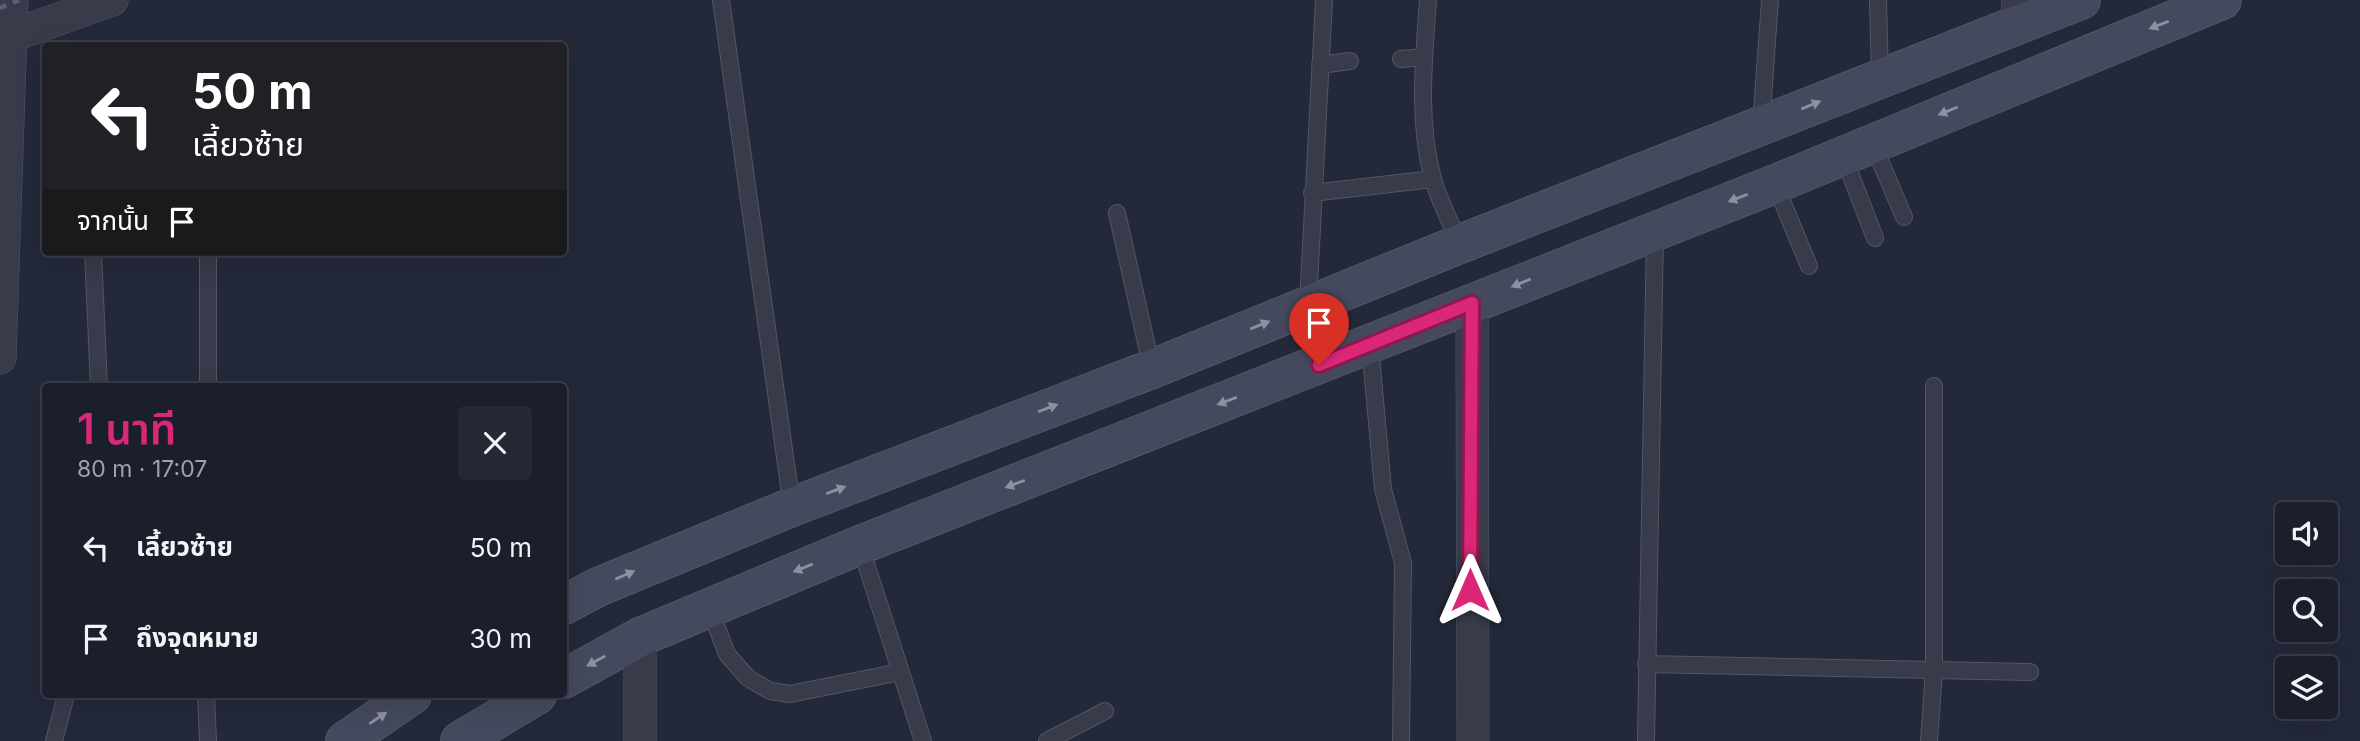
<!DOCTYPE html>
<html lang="th">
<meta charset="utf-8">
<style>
body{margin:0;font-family:Inter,"Noto Sans Thai",sans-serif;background:#242734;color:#f1f3f6;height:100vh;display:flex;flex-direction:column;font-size:26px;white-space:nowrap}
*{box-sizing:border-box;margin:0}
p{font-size:23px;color:#a0a2a9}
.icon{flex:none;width:38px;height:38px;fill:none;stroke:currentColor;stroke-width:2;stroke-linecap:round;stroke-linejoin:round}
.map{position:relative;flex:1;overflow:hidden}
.side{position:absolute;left:42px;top:383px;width:525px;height:315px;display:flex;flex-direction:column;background:#1b1f2c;border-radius:7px;box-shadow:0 7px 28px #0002,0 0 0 2px #393d48}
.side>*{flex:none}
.hud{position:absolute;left:42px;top:42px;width:525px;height:214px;border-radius:7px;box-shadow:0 7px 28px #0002,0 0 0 2px #393d48;background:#202124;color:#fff;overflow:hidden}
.buttons{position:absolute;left:2275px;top:502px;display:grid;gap:14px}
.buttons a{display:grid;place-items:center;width:63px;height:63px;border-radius:7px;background:#1b1f2c;box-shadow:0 7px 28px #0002,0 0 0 2px #393d48;font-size:35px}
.pin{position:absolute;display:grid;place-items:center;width:60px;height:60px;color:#fff;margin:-72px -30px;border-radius:50% 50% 50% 0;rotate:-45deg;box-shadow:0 0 7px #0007}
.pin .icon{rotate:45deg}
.me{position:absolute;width:77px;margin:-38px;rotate:0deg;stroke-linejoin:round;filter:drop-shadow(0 0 5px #0008)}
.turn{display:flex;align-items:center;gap:24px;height:147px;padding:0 35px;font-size:32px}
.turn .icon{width:91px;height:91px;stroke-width:2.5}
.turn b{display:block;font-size:49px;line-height:60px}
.then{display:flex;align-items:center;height:66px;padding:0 35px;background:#0003;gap:14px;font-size:26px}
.round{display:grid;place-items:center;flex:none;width:74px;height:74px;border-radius:7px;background:#242734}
.head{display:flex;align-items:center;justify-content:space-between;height:119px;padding:0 35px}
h1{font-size:42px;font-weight:600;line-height:52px;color:#db2777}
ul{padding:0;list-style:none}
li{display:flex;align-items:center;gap:21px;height:91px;padding:0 35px}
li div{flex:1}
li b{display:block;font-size:26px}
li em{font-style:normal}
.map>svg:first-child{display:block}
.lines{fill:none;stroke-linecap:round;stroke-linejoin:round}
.service-casing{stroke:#525665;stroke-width:18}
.minor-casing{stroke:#525665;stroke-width:33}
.secondary-casing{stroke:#525665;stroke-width:40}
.service{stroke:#373b4a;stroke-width:16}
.minor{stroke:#373b4a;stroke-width:32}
.secondary{stroke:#45495d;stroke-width:38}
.rail{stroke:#595e71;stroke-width:5;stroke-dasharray:7 7;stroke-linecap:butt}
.oneway{fill:#8c90a1}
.route-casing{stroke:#8e194d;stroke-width:18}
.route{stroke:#db2777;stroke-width:12}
</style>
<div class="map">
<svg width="2360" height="741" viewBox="0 0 2360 741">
<rect width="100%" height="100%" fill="#24293a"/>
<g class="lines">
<!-- service casing -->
<g class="service-casing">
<path id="service" d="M721 0 792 507
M1428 0C1424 60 1417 120 1433 179 1439 201 1451 223 1460 244
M1878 0 1880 78
M1401 59 1424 57
M1320 65 1350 61
M1761 125 1770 0
M1872 142 1904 217
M1843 155 1875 238
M1775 184 1809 266
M1312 193 1433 179
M1117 213 1152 369
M93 252 99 387
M1308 303 1324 0
M1370 345 1383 489 1403 563 1401 741
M208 387V252
M860 545 923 741
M709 607 727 654 748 678 770 691 790 694 900 672
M1646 664 2030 672
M206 695 208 741
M54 741 66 695
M1047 741 1105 711
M1646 741 1655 232
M1929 741 1934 670V386"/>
</g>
<!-- minor casing -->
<g class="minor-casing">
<path id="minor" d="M2017 25 2018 0
M11 36 112 0
M1472 303 1473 741
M0 358 12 0
M640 741V637"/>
</g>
<!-- secondary casing -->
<g class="secondary-casing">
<path id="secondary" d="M564 605 598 587 792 507 1152 369 1460 244 2081 0
M564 679 640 637 860 545 1775 184 2222 0
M345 741 412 695
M460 741 537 695"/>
</g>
<!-- service -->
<use href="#service" class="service"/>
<!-- minor -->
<use href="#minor" class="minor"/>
<!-- secondary -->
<use href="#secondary" class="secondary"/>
<!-- rail -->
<path class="rail" d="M0 8 19 0"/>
</g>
<!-- one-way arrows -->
<defs><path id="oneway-solid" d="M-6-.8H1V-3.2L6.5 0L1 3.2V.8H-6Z" transform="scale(1.75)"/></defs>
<g class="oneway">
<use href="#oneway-solid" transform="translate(2159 25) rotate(159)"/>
<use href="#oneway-solid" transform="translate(1811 105) rotate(-22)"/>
<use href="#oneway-solid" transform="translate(1948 111) rotate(158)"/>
<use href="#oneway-solid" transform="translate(1738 198) rotate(159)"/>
<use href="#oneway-solid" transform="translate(1521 283) rotate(158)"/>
<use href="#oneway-solid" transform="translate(1260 325) rotate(-22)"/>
<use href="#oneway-solid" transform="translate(1227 401) rotate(159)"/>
<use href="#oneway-solid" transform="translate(1048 408) rotate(-21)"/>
<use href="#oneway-solid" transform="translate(1015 484) rotate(159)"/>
<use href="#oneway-solid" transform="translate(836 490) rotate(-21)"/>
<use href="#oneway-solid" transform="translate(803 568) rotate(158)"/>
<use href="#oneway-solid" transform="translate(625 575) rotate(-23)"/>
<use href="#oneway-solid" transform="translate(596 661) rotate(151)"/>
<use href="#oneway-solid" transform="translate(378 718) rotate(-34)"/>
</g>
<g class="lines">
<!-- route casing -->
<g class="route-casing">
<path id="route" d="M1319 365 1472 303 1470 590"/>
</g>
<!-- route -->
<use href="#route" class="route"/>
</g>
</svg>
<div class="buttons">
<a><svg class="icon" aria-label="sound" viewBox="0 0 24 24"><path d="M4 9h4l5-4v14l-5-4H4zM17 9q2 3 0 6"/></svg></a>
<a><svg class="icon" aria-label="search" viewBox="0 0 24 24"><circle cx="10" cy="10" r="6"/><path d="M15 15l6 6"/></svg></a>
<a><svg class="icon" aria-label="layers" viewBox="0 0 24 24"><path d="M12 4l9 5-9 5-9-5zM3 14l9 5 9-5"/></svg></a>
</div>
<div class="pin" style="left:1319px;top:365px;background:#d93025"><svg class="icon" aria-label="arrive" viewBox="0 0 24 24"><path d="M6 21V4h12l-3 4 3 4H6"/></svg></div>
<svg class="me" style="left:1470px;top:590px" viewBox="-20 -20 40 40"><path d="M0-17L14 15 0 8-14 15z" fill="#db2777" stroke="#fff" stroke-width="4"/></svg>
<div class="hud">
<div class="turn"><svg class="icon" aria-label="left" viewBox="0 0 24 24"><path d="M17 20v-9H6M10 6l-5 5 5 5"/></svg><div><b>50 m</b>เลี้ยวซ้าย</div></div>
<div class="then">จากนั้น<svg class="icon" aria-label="arrive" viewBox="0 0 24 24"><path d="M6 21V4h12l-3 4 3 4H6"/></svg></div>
</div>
<section class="side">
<div class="head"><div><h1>1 นาที</h1><p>80 m · 17:07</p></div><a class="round"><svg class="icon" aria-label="close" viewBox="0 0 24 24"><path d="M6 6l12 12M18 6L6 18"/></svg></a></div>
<ul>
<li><svg class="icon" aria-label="left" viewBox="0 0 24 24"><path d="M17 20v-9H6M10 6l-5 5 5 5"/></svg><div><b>เลี้ยวซ้าย</b></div><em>50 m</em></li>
<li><svg class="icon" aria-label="arrive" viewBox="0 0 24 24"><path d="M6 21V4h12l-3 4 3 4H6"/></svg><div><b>ถึงจุดหมาย</b></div><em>30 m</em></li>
</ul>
</section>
</div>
